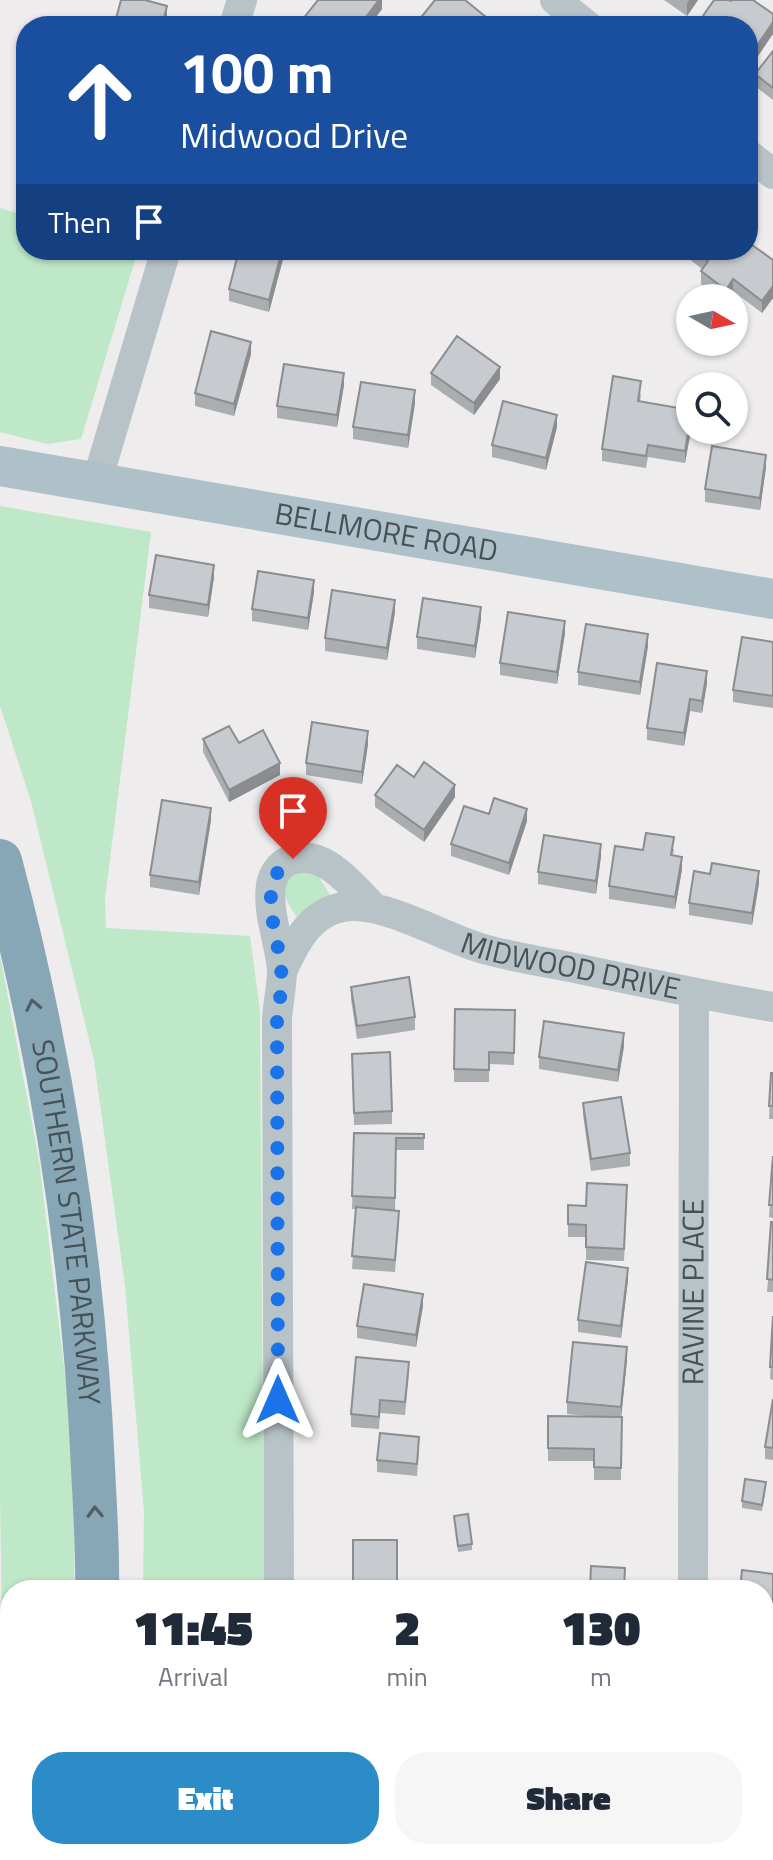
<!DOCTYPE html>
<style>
body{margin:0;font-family:"Titillium Web",sans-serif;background:#f6f6f7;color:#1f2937;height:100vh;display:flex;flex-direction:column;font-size:30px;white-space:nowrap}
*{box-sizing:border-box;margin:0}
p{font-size:26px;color:#747a83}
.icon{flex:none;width:44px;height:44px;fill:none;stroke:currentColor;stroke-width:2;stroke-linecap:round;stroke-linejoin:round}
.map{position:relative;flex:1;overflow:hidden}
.details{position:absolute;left:0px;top:1580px;width:774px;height:280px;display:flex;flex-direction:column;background:#fff;border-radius:32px 32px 0 0;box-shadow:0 2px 6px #0004}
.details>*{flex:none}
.hud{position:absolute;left:16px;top:16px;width:742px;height:244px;border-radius:32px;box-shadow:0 2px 6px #0004;background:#1a4fa0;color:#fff;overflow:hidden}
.needle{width:52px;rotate:99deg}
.buttons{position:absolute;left:676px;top:284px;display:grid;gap:16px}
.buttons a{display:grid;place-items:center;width:72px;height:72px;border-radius:50%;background:#fff;box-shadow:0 2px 6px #0004;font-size:40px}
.pin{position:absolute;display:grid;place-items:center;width:68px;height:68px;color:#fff;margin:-82px -34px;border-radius:50% 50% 50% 0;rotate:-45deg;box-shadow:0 0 8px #0007}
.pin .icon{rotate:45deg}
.me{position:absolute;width:88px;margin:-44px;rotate:0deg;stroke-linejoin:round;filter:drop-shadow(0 0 6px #0008)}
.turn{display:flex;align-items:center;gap:28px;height:168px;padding:0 32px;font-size:36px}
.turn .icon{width:104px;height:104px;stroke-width:2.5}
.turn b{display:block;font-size:56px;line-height:68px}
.then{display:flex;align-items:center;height:76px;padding:0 32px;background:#0003;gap:16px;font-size:30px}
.eta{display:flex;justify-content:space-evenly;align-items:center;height:136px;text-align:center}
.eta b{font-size:48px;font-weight:800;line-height:56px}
.button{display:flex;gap:16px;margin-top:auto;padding:16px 32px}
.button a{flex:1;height:92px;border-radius:32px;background:#2c8cc8;color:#fff;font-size:32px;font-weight:800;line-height:92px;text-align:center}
.button a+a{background:#f6f6f7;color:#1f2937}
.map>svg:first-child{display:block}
.green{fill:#bee8c7}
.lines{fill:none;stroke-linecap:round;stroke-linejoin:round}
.minor{stroke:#b8c3c7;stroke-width:30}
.major{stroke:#aec0c8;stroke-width:40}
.highway{stroke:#88a7b6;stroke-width:44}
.wall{fill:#abaeb1}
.shaded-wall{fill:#8b8d90}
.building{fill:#c7cace;stroke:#8b8d90;stroke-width:2}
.oneway{stroke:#505f65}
.route{stroke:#1a73e8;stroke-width:14;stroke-dasharray:0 25.2}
.labels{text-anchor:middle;stroke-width:6;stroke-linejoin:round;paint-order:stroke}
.street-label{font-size:30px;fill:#465257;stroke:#fff}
</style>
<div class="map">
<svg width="773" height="1860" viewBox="0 0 773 1860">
<rect width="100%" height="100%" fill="#eeecec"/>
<!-- green -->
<path class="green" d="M0 208 26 216V250H138L81 439 47 444 0 432Z
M0 506 151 532 105 899 106 928 250 936 260 1011 264 1590H143L144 1512 125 1286 94 1060 31 801 0 706Z
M308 869 319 877 333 900 299 920C288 905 279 892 289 875Z
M0 955 39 1160 76 1467 74 1590H10V1744H4L0 1495Z
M0 1813H10V1850H75V1860H0Z
M132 1850H606L607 1860H132Z"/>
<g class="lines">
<!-- minor -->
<g class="minor">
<path d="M555 0 588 26"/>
<path d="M234 26 242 0"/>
<path d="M748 154 773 174"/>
<path d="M97 481 166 250"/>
<path id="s1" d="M282 972C296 940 313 907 353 906 389 905 444 937 480 948 511 957 544 962 575 968 641 982 707 996 773 1007"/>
<path d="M279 1590 277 1019C278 1003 282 986 282 970 280 943 267 913 271 885 273 875 279 865 288 861 322 845 353 887 374 908"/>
<path id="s2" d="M693 1590 694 994"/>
<path d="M764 1725 773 1724"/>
<path d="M0 1769 10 1768"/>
</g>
<!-- major -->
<path class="major" id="s3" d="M0 466 773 599"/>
<!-- highway -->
<g class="highway">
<path id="s4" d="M0 861C53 1059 84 1264 93 1468 95 1509 98 1550 97 1590"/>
<path d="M89 1860 90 1850"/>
</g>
</g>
<!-- wall -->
<path class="wall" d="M382 0V9L369 26H303V19Z
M664 0H698L687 16Z
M773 51V100L755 86V74Z
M285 250 269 312 229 301V289Z
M688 250H748L773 260V298L762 313 733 291 729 298H720L701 284V271L702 269 688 258Z
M251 354 234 416 195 406V393Z
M431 373 500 379 474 415 431 385Z
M344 385 337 427 277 418V406Z
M641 393 640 402 691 430 685 463 648 457 646 468 602 461V449Z
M415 403 408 448 353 439V427Z
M557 427 546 470 492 457V445Z
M766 467 760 510 705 502V489Z
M214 577 208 617 149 608V595Z
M314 592 308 630 252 621V609Z
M395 612 387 660 325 651V638Z
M481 619 475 658 417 649V637Z
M565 633 557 684 500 675V663Z
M773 642V708L733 702V690Z
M648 646 640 695 578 685V672Z
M707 683 702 713 690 711 684 746 647 740V728Z
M203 739 239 743 280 775 229 802 203 752Z
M368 744 362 784 306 775V763Z
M414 777 455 797 424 842 375 807V795Z
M489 814 527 821 509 875 451 856V844Z
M211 820 199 895 150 887V875Z
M674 849 673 855 682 869 675 909 609 899V886L643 850Z
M601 856 596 894 538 884V872Z
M759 883 752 925 689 915V903Z
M351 987 415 1017V1030L357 1039 351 999Z
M455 1009 515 1010 514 1065 489 1064V1082H454Z
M624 1046 618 1082 539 1069V1057Z
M352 1066 392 1111V1124L354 1125Z
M771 1073H773V1119H769Z
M583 1103 630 1153V1166L591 1171 583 1115Z
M354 1133 424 1134V1150H396L395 1210 399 1223 395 1272 352 1269 356 1209H352Z
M773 1156V1218L769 1217Z
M627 1197 624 1261 586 1260V1237H568V1224L586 1206Z
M773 1222V1292H767Z
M628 1280 621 1338 578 1332V1320Z
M423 1306 416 1347 357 1338V1326Z
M773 1316V1380L770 1379Z
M627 1360 621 1417V1480H594V1461H548V1416L596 1417 567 1414V1402Z
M409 1374 405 1415 380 1413 379 1429 351 1427V1414Z
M773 1399V1460L765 1459V1447Z
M419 1449 417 1476 377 1472V1460Z
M766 1488 762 1511 742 1508V1501Z
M454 1516 472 1544V1550L458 1552Z
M773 1574V1620H765L764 1630V1590Z
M625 1850H684L683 1859 625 1853Z"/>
<!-- shaded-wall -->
<path class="shaded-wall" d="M379 0H382V9L369 26H359Z
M689 0H698L687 16V4Z
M167 6V18L165 26H162Z
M773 22V34L748 71V59Z
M282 250H285V252L269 312V300Z
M733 279V291L729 298H726V290Z
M773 286V298L762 313V301Z
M251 342V354L234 416V404Z
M500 367V379L474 415V403Z
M344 373V385L337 427V415Z
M415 390V403L408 448V435Z
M557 415V427L546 470V458Z
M690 422 691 430 685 463V451Z
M766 455V467L760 510V498Z
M214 565V577L208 617V605Z
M314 580V592L308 630V618Z
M395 600V612L387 660V648Z
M481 607V619L475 658V646Z
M565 621V633L557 684V672Z
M648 634V646L640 695V682Z
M707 671V683L702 713V701Z
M690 699V711L684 746V733Z
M368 731V744L362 784V772Z
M280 763V775L229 802V790Z
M455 785V797L424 842V830Z
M211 808V820L199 895V882Z
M527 809V821L509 875V863Z
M601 844V856L596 894V881Z
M682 857V869L675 909V897Z
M759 871V883L752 925V913Z
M624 1033V1046L618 1082V1070Z
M628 1268V1280L621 1338V1326Z
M423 1294V1306L416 1347V1335Z
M627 1347V1360L621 1419V1407Z"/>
<!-- building -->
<path class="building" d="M121 0H145L167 6 162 26H114Z
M318 0H379L359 26H313L303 19Z
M435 0H465L497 26H414Z
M714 0H729L731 1 732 0H753L773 14V22L748 59V26H696Z
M773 51V88L755 74Z
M748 242 773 260V286L762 301 733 279 726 290 701 271 708 261 694 250H748Z
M239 250H282L269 300 229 289Z
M211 331 251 342 234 404 195 393Z
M457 336 500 367 474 403 431 373Z
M284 364 344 373 337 415 277 406Z
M613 376 641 381 638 401 690 410V422L685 451 648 445 646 456 602 449Z
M361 382 415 390 408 435 353 427Z
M503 401 557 415 546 458 492 445Z
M712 446 766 455 760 498 705 489Z
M156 555 214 565 208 605 149 595Z
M258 571 314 580 308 618 252 609Z
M332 590 395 600 387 648 325 638Z
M423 598 481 607 475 646 417 637Z
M508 612 565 621 557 672 500 663Z
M586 624 648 634 640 682 578 672Z
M742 637 773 642V696L733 690Z
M657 663 707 671 702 701 690 699 684 733 647 728Z
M312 722 368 731 362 772 306 763Z
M229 726 239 743 263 730 280 763 229 790 203 739Z
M424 762 455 785 424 830 375 795 397 765 414 777Z
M494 798 527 809 509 863 451 844 464 806 489 814Z
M162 800 211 808 199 882 150 875Z
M646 833 674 837 671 855 682 857 675 897 609 886 615 846 643 850Z
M544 835 601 844 596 881 538 872Z
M712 863 759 871 752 913 689 903 694 871 710 874Z
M409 977 415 1017 357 1026 351 987Z
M455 1009 515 1010 514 1053 489 1052V1070L454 1069Z
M544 1021 624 1033 618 1070 539 1057Z
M390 1052 392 1111 354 1113 352 1054Z
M771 1073H773V1106H769Z
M621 1097 630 1153 591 1159 583 1103Z
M354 1133 424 1134V1138H396L395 1198 352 1196Z
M773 1156V1205H769Z
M587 1183 627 1185 624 1249 586 1247V1225L568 1224V1205L586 1206Z
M356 1207 399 1211 395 1260 352 1256Z
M771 1222H773V1280L767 1279Z
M586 1262 628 1268 621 1326 578 1320Z
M364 1284 423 1294 416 1335 357 1326Z
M773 1316V1367H770Z
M573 1342 627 1347 621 1407 567 1402Z
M356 1357 409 1362 405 1402 380 1400 379 1417 351 1414Z
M773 1399V1448L765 1447Z
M548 1416 622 1417 621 1468 594 1467V1449L548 1448Z
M380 1433 419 1437 417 1464 377 1460Z
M745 1479 766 1482 762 1505 742 1501Z
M468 1514 472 1544 458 1546 454 1516Z
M353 1540H397V1590H353Z
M591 1566 625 1568 624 1590H590Z
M742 1570 773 1574V1608L765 1607 764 1618V1590H740Z
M434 1585 474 1588V1590H434Z
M562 1587V1590H529V1588Z"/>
<!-- one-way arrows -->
<defs><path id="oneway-chevron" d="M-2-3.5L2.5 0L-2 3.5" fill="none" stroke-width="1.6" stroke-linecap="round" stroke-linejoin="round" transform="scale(2)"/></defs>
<g class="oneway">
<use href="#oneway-chevron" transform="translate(33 1005) rotate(-102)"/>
<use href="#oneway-chevron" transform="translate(95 1512) rotate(-92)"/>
</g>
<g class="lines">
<!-- route -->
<path class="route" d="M278 1400 277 1019C279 1003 283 985 281 969 279 935 253 879 293 859"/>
</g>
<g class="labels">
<!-- street labels -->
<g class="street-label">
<text dy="10" stroke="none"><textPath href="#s3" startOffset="392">BELLMORE ROAD</textPath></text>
<text dy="10" stroke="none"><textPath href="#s1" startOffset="330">MIDWOOD DRIVE</textPath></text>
<text dy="10" stroke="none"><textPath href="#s4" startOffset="368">SOUTHERN STATE PARKWAY</textPath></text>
<text dy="10" stroke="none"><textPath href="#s2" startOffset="298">RAVINE PLACE</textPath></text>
</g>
</g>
</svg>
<div class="buttons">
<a><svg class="needle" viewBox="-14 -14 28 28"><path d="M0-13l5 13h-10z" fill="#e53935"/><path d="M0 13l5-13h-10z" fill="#747a83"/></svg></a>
<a><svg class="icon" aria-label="search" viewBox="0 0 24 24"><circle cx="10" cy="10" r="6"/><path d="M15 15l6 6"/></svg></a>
</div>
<div class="pin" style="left:293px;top:859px;background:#d93025"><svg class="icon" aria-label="arrive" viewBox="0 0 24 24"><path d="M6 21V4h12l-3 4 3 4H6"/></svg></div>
<svg class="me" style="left:278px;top:1400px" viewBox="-20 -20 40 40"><path d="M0-17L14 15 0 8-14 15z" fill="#1a73e8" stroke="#fff" stroke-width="4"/></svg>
<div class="hud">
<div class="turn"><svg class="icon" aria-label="ahead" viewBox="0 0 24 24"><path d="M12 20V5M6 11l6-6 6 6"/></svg><div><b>100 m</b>Midwood Drive</div></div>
<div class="then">Then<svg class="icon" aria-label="arrive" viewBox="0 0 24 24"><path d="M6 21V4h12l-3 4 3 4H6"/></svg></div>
</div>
<section class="details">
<div class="eta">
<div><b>11:45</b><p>Arrival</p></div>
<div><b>2</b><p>min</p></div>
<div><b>130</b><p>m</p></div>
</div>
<div class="button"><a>Exit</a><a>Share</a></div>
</section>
</div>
